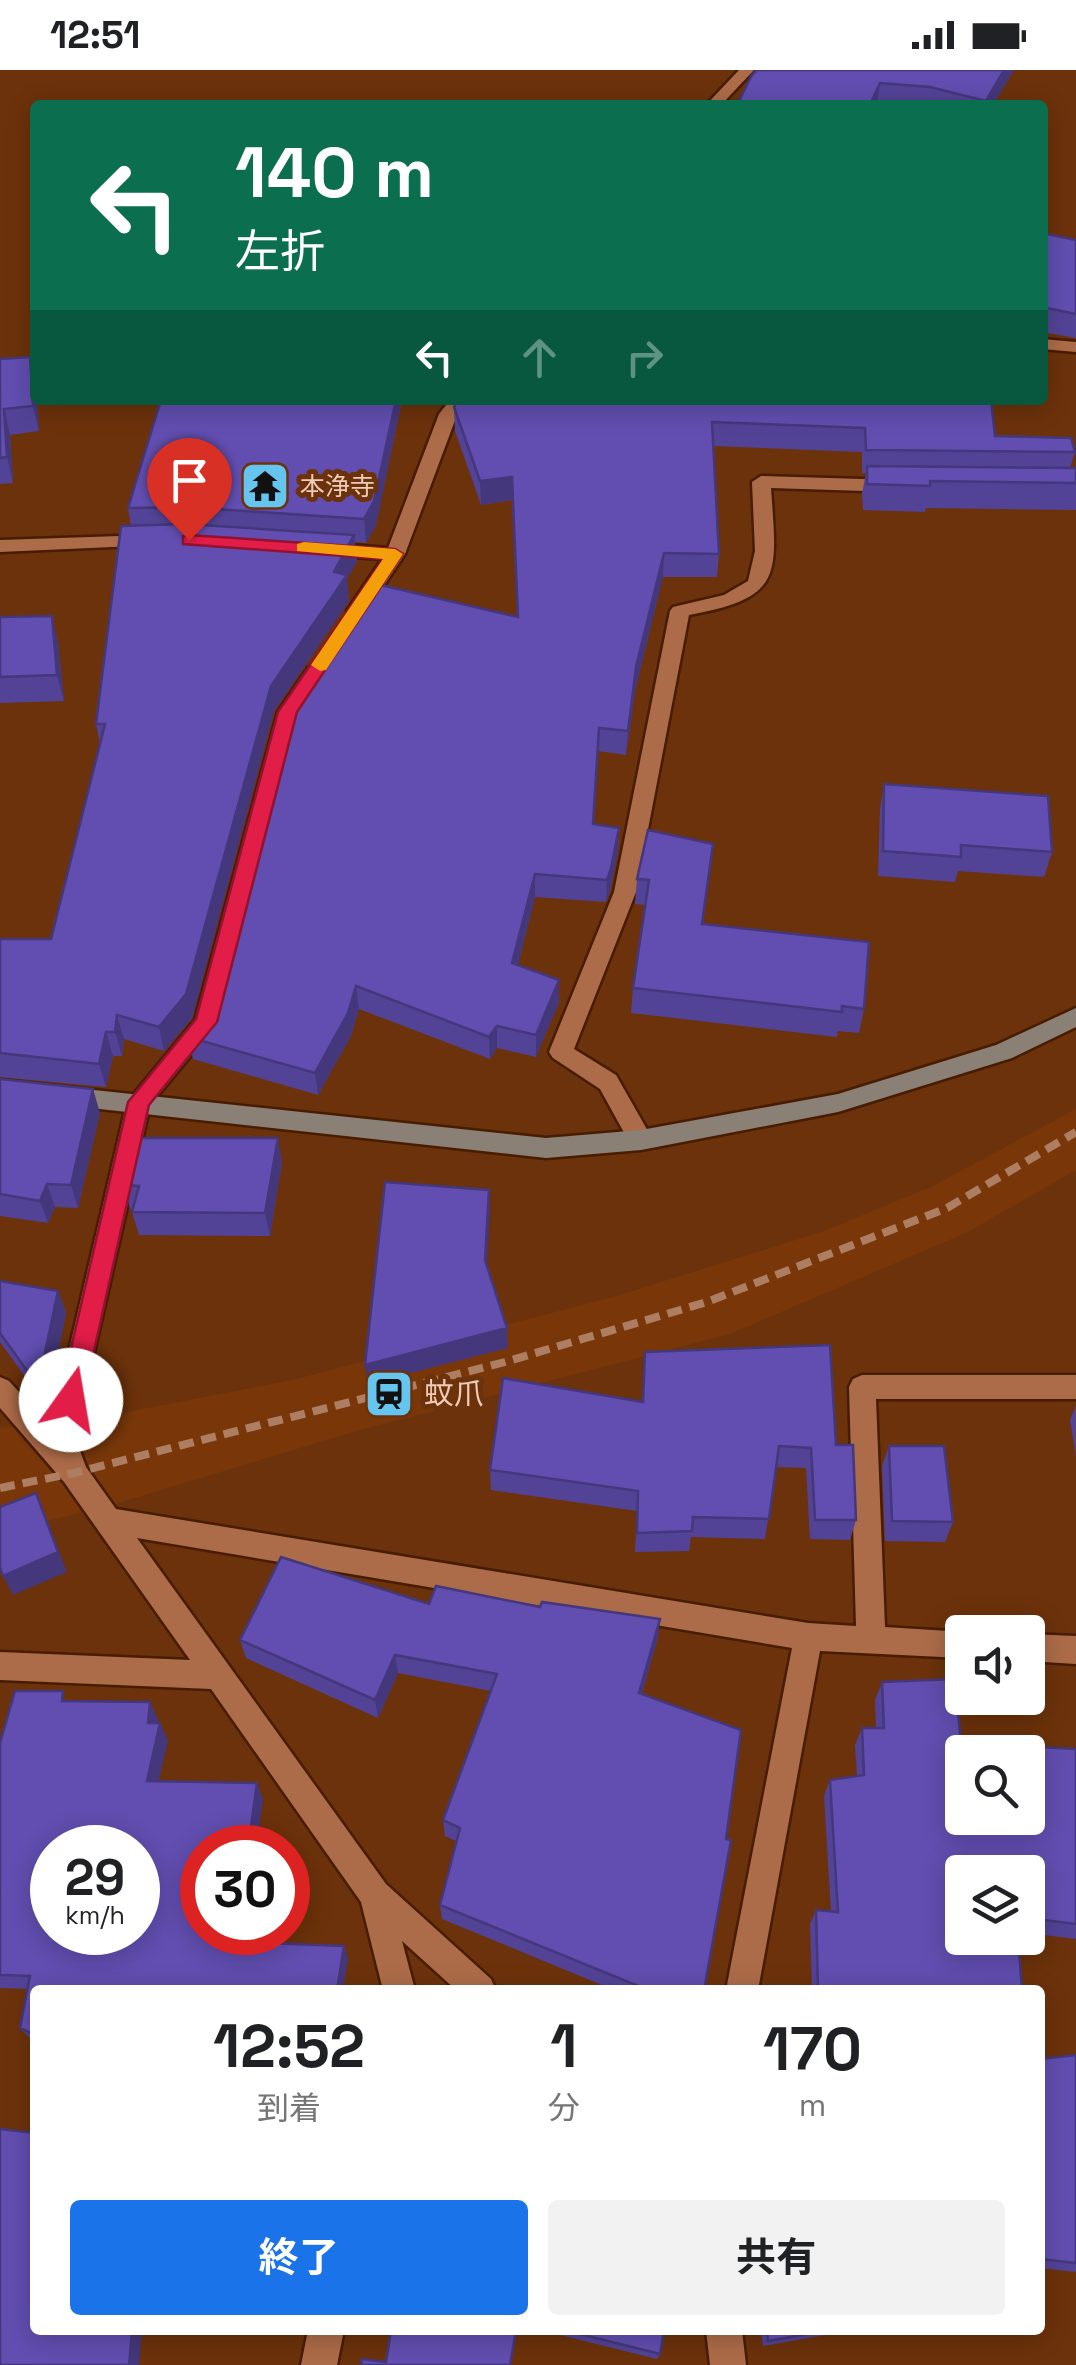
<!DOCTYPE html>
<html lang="ja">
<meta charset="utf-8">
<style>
body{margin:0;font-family:"Space Grotesk","Noto Sans JP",sans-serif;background:#f2f2f2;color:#202124;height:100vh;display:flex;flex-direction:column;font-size:38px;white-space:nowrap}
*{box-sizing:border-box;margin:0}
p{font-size:32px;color:#757577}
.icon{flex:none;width:55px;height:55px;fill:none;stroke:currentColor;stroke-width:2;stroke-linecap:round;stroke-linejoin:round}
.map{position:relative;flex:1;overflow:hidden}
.sheet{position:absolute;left:30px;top:1915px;width:1015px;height:350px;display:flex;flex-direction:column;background:#fff;border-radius:10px;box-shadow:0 5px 25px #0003}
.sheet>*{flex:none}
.hud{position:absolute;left:30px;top:30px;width:1018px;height:305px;border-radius:10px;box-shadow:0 5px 25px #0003;background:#0b6e4f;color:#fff;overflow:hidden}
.buttons{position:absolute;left:945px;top:1545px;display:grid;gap:20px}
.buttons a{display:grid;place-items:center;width:100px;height:100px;border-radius:10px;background:#fff;box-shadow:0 5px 25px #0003;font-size:50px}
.speed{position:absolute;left:30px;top:1755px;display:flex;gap:20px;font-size:50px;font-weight:700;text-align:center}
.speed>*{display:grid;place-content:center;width:130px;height:130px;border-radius:50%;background:#fff;box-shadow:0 5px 25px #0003;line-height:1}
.speed small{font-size:25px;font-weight:400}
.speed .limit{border:15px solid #d22;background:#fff;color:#111}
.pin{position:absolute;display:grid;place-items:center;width:85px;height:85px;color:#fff;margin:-102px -42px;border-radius:50% 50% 50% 0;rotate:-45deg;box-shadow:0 0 10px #0007}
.pin .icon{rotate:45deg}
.me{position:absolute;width:110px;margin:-55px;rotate:13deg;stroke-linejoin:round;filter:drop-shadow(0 0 8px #0008)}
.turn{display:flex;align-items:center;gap:35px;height:210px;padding:0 40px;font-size:45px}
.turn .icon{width:130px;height:130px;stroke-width:2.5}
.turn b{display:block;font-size:70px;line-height:85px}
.lanes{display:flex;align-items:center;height:95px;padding:0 40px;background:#0003;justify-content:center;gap:50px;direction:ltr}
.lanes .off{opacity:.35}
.eta{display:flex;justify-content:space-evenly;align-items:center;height:170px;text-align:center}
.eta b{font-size:60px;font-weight:700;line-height:70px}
.cta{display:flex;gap:20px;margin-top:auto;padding:20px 40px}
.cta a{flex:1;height:115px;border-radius:10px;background:#1a73e8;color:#fff;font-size:40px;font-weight:700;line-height:115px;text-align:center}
.cta a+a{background:#f2f2f2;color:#202124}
.status{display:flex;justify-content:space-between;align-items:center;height:70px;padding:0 50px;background:#fff;direction:ltr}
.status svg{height:28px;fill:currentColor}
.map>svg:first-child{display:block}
.built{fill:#793709}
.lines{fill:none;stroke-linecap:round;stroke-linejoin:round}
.street-casing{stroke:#481c00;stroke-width:5}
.secondary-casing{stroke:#481c00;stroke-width:5}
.street{fill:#ad6c49;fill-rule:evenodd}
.secondary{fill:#8a8075;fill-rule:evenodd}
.rail{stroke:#ad7e61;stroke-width:8;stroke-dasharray:15 8;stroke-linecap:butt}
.wall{fill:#534397}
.shaded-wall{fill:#44377b}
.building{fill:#614eb0;stroke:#44377b;stroke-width:2.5;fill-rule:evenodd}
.route{fill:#e11d48;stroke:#92132f;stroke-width:2.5}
.slow{fill:#f59e0b}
.labels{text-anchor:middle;stroke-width:10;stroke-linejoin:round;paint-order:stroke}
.far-poi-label{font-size:25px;fill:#efcbb9;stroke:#6c320b;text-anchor:start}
.poi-label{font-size:30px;fill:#efcbb9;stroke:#6c320b;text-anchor:start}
</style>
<div class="status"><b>12:51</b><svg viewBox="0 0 49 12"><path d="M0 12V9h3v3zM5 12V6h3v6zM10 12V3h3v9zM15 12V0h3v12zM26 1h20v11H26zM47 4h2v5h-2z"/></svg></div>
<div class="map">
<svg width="1076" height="2295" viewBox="0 0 1076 2295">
<rect width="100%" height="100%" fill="#6c320b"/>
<!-- built -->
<path class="built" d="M1076 1039V1100L968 1162 730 1264 356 1361 115 1434 0 1463V1358L86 1350 292 1310 613 1227 824 1161 933 1116Z"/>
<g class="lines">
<!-- street casing -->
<g class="street-casing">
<path id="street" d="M739 0H754L721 35H706Z
M1042 269 1076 272V282L1042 279Z
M450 330H468L457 345 405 484 364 545H350L347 541 382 489 325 485 316 479 325 473 388 478 439 344Z
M761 406 896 410 905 416 896 422 771 418C777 505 784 528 689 545L636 822 574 979 616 1005 653 1070 650 1077H632L600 1019 553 988 549 982 614 822 670 541 673 537 724 525 748 511 755 481 752 412Z
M150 465 157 467V475L0 482V470Z
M315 596 325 603 298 643 218 953 150 1035 75 1367 86 1397 116 1439 808 1553 856 1556 849 1317 853 1309 862 1305H1076V1329H876L885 1557 965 1562 962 1588 820 1581 758 1920H726L792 1578 137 1468 386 1814 491 1909 496 1920H456L402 1871 415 1920H383L361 1832 211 1619 0 1610V1582L190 1590 64 1412 0 1338V1307L9 1311 51 1357 127 1032 195 950 278 642 308 598Z
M1028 1564 1076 1566V1594L1028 1591Z
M308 2260H344L337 2295H301Z
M706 2260H742L746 2295H710Z"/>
</g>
<!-- secondary casing -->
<g class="secondary-casing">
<path id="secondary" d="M1076 938V957L1012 988 838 1042 641 1080 546 1088 0 1028V1010L546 1068 641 1060 838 1024 996 975Z"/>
</g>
<!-- street -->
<use href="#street" class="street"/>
<!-- secondary -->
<use href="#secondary" class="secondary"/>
<!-- rail -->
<path class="rail" d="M0 1418 74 1403 505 1292 707 1232 947 1138 1076 1062"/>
</g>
<!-- wall -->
<path class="wall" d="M1014 0 993 35H737L752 5Z
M1042 163 1076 170V268L1042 262Z
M30 287 35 308V330L39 361 10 365 13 413 0 414V289Z
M161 330H402L376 455 366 473 355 472 357 491 347 509 349 531 274 641 192 948 164 981 124 969 122 986H113L106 1017 0 1007V869H51L100 673 96 654 131 456 128 438Z
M454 337 995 366 1075 382 1070 398H1076V440L926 438 925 442 863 440 862 423 866 403H862V382L713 376 719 484 717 507H663L635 621 626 685 598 681 594 754 619 758 618 781 610 821 606 832 535 827 518 895 559 932 536 987 497 978 490 989 359 939 351 966 318 1025 193 989 188 967 517 547 512 430 481 435 455 361Z
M0 547 58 572 64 631 0 633Z
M884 714 1052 782 1044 807 958 801 955 812 878 806 880 740Z
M710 799 703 854 864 939 859 963 838 961 837 967 631 943 633 918 645 835 635 834 637 809Z
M0 1009 100 1043 78 1138 55 1137 48 1153 0 1146Z
M282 1092 270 1166 139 1165 132 1142 133 1139H130L124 1115Z
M0 1211 58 1221 66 1243 47 1337 0 1272Z
M645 1282 836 1375 856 1450 850 1470 810 1469 806 1398 776 1397 765 1469 691 1467 689 1481 635 1482 637 1441 491 1420 490 1400 642 1332Z
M1076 1336V1386L1070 1350Z
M889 1376 953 1452 945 1472 885 1471 882 1396Z
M429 1534 658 1567 642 1624 704 1920H614L442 1849 440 1835 456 1771 445 1766 443 1750 491 1621 398 1603 378 1648 246 1588 240 1570Z
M882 1612 961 1673 1076 1679V1869L1028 1863V1802H962L1022 1920H812L810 1854 816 1840 831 1842 824 1726 830 1710 857 1706 855 1675 862 1658H876L875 1630Z
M68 1631 158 1649 157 1653 168 1670 158 1711 257 1713 263 1730 202 1862H275L274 1873 344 1876 348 1889 35 1920V1972L32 1970 20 1958 27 1919 0 1918V1673Z
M1076 1985V2202L1040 2198V1989Z
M540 2260H664L660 2284 657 2289Z
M761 2260H853L763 2276Z"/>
<!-- shaded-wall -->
<path class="shaded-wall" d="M1004 0H1014L993 35H985Z
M880 13 877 35H870Z
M30 287 35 308V330H37L39 361 33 336Z
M396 330H402L376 455 366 473 364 449Z
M4 339 10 365 13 413 7 387Z
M512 407V430L481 435 480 411Z
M354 465 357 491 347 509 349 531 274 641 192 948 164 981 159 957 271 616Z
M664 483 663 507 635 621 626 685 628 661 636 597Z
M52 546 58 572 64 631 57 605Z
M619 758 618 781 610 821 606 832 607 810Z
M535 804V827L513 915 512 893Z
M559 910V932L536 987V965Z
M356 916 359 939 351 966 318 1025 315 1003Z
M117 945 124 969 122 986 115 962Z
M497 956V978L490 989 489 967Z
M106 962 113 986 106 1017 99 994Z
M93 1019 100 1043 78 1138 71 1115Z
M278 1068 282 1092 270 1166 265 1143Z
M47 1114 55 1137 48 1153 40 1131Z
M489 1120 490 1141 486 1209 485 1190Z
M58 1221 66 1243 47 1337 38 1316Z
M507 1258 508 1278 368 1314 365 1295Z
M36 1423 67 1502 13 1525 3 1506Z
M660 1549 658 1567 637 1640 639 1623Z
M395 1585 398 1603 378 1648 375 1630Z
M150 1632 158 1649 156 1670 148 1653Z
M160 1653 168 1670 155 1727 147 1711Z
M257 1713 263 1730 256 1778H248Z
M268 1862H275L272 1886 266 1873Z
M344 1876 348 1889 343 1920H337Z
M132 2260H142L139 2295H129Z"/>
<!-- building -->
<path class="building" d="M757 0H1004L986 31 930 17 880 13 870 35H737L752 5Z
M1042 163 1076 170V244L1042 237Z
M30 287 33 336 4 339 7 387 0 388V289Z
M161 330H396L374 431 364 449 185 437 128 438Z
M458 330H991L995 366 1071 368 1075 382 866 380 865 358 712 352 719 484 664 483 636 597 628 661 599 658 593 754 619 758 611 798 607 810 535 804 512 893 559 910 536 965 497 956 489 967 356 916 348 943 315 1003 188 967 217 932 298 621 372 513 518 547 512 407 480 411 454 337Z
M867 396 1076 398V413L930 411V416L867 414Z
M185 454 354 465 334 502 347 505 271 616 186 924 159 957 117 945 115 962H106L99 994 0 983V869H51L105 654H96L121 456Z
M52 546 57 605 0 607V547Z
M884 714 1048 726 1052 782 961 775V787L883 781Z
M648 760 713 774 702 854 869 872 864 939 842 936V942L633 918 649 810 637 809Z
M0 1009 93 1019 71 1115 47 1114 40 1131 0 1124Z
M134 1068H278L265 1143 132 1142 139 1116 124 1115Z
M385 1112 489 1120 485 1190 507 1258 365 1295Z
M0 1211 58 1221 38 1316 0 1263Z
M830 1275 836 1375H853L856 1450H815L811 1378 779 1376 769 1449 693 1447 692 1461 637 1463 638 1421 490 1400 503 1308 643 1332 645 1282Z
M889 1376H944L953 1452 892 1451Z
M36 1423 58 1482 3 1506 0 1497V1437Z
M281 1487 429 1534 436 1516 540 1537 542 1532 660 1549 639 1623 741 1660 726 1769 731 1770 704 1920H648L440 1835 460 1758 443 1750 497 1604 395 1585 375 1630 240 1570Z
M955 1609 961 1673 1076 1679V1854L1028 1848V1802H962V1868H1018L1022 1920H818L816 1840 838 1842 830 1710 864 1705 862 1658H884L882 1612ZM962 1682H1028V1748H962Z
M15 1621H63L62 1631 150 1632 148 1653H160L147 1711 257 1713 248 1778H202V1862H268L266 1873 344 1876 337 1920H35V1965L20 1958 30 1906 0 1905V1673ZM52 1778H138V1862H52Z
M1076 1985V2193L1040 2189V1989Z
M0 2059 35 2063V2260H132L129 2295H0Z
M391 2260H516L510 2295H361L362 2289 386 2292Z
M564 2260H664L660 2284Z
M767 2260H830L768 2271Z"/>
<!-- route -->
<path class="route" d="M189 465 395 479 403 484 297 642 217 952 149 1035 83 1330 80 1338 71 1341 62 1338 59 1330 128 1032 196 949 278 642 383 489 183 474V466Z"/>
<!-- slow -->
<path class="slow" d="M304 472 395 479 403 484 326 600 320 601 311 595 383 489 297 481V474Z"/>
<!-- icons -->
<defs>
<g id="temple-square" transform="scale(2.5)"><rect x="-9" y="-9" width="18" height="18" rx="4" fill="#65c5ee" stroke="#6c320b"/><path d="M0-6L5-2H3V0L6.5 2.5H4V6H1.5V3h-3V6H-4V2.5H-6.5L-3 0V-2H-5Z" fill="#111"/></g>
<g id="station-square" transform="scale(2.5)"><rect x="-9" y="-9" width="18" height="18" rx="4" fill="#65c5ee" stroke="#6c320b"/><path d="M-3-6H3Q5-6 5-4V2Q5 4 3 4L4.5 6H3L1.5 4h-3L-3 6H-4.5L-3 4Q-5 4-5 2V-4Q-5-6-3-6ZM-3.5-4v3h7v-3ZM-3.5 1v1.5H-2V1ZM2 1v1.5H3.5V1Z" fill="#111"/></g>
</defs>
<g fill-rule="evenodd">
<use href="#temple-square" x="265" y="416"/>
<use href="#station-square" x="389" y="1324"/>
</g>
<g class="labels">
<!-- far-poi labels -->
<g class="far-poi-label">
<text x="300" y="425">本浄寺</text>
</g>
<!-- poi labels -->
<g class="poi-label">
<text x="424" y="1334">蚊爪</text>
</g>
</g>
</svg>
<div class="buttons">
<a><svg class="icon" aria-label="sound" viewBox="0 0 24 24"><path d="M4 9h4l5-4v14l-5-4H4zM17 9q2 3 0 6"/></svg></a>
<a><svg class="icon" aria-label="search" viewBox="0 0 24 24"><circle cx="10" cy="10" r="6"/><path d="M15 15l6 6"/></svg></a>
<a><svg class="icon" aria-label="layers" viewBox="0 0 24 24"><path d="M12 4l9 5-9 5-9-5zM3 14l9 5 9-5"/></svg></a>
</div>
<div class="speed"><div>29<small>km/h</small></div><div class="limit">30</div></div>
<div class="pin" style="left:189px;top:470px;background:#d93025"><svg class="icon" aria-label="arrive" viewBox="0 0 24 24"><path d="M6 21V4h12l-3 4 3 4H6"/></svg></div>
<svg class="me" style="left:71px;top:1330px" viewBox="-20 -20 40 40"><circle r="19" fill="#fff"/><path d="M0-13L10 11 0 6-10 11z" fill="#e11d48"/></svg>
<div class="hud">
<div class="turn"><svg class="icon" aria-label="left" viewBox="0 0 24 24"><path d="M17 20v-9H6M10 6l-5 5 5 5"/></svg><div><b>140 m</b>左折</div></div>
<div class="lanes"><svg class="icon" aria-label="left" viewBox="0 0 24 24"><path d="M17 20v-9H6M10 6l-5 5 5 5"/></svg><svg class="icon off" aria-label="ahead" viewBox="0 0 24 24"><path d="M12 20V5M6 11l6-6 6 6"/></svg><svg class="icon off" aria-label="right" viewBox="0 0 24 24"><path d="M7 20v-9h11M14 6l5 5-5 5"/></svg></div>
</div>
<section class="sheet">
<div class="eta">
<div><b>12:52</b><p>到着</p></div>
<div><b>1</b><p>分</p></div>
<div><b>170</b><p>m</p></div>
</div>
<div class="cta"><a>終了</a><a>共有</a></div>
</section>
</div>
